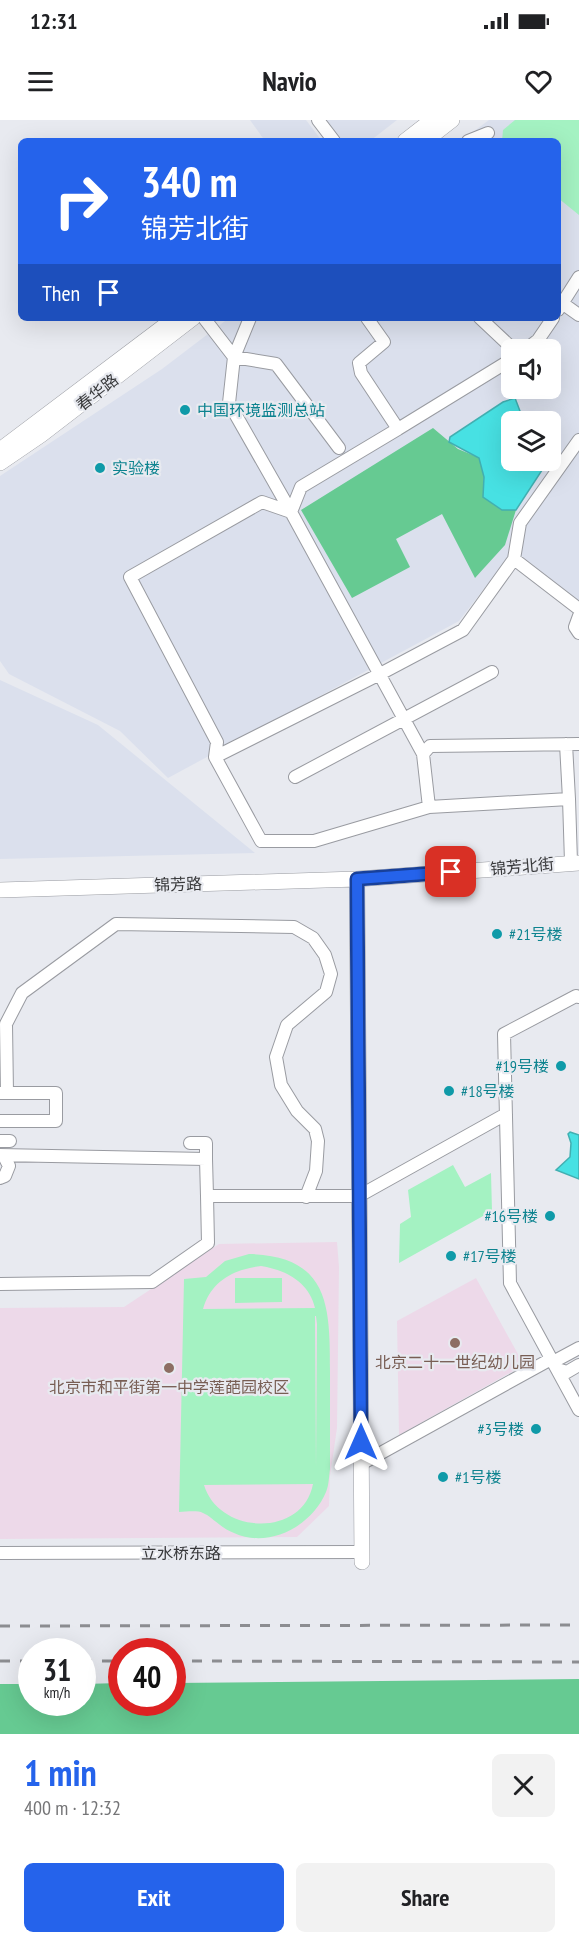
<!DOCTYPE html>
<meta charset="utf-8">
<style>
body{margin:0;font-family:"PT Sans Narrow","Noto Sans SC",sans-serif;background:#f2f2f2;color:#202124;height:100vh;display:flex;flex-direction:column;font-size:22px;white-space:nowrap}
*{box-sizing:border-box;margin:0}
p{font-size:20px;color:#757577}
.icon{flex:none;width:33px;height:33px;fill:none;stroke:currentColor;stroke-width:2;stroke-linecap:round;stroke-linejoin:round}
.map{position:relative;height:1614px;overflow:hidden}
.panel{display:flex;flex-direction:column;background:#fff;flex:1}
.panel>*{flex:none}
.hud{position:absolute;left:18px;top:18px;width:543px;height:183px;border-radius:9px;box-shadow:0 6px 24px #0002;background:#2563eb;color:#fff;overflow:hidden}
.tools{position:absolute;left:501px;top:219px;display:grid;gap:12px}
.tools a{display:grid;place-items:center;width:60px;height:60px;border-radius:9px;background:#fff;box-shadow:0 6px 24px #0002;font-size:30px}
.speed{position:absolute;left:18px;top:1518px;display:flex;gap:12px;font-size:30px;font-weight:700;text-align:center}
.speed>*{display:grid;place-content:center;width:78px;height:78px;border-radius:50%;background:#fff;box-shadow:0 6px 24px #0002;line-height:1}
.speed small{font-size:15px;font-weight:400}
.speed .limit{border:9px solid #d22;background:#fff;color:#111}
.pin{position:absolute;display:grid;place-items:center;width:51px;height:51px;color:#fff;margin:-26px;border-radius:12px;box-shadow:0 3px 9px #0006}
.me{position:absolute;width:66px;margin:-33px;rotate:0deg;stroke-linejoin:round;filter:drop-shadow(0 0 4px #0008)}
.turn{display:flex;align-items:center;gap:21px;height:126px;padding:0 24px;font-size:27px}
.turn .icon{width:78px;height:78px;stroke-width:2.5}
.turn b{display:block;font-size:42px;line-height:51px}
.then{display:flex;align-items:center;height:57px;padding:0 24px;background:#0003;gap:12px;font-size:22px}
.round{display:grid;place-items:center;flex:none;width:63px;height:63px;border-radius:9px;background:#f2f2f2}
.overview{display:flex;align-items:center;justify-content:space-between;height:102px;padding:0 24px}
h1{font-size:36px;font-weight:800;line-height:45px;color:#2563eb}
.primary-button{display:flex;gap:12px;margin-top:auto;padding:12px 24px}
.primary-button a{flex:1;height:69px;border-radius:9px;background:#2563eb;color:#fff;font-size:24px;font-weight:800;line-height:69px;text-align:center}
.primary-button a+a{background:#f2f2f2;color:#202124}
.status{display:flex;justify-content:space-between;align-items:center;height:42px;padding:0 30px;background:#fff;direction:ltr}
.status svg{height:16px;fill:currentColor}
header{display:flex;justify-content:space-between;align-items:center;height:78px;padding:0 24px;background:#fff;font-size:27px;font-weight:800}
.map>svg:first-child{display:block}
.built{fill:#dbe0ed;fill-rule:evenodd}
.education{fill:#edd9e9}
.green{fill:#a4f2c2;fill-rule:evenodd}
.forest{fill:#66ca92}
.water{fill:#47e1e3;stroke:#42afb1;stroke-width:1.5}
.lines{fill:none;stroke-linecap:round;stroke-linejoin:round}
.minor-casing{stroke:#999ba1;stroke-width:14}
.tertiary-casing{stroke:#999ba1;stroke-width:16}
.minor{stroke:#fff;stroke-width:12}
.tertiary{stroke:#fff;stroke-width:15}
.rail{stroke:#8c8d91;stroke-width:3;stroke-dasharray:10 10;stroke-linecap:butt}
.route-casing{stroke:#184099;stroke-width:15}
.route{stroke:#2563eb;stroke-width:10}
.culture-dot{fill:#0f9aa8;stroke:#e8eaf0;stroke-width:2}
.education-dot{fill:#8d6e63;stroke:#e8eaf0;stroke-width:2}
.labels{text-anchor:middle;stroke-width:4.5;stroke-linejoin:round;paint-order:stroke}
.street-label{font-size:16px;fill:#38393b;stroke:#e8eaf0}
.culture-label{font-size:16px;fill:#0d838f;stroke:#e8eaf0;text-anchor:start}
.education-label{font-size:16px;fill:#785e54;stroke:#e8eaf0}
</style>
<div class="status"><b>12:31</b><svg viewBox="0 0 49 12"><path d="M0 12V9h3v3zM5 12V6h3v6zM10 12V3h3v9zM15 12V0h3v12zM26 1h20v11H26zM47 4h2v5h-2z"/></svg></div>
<header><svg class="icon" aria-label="menu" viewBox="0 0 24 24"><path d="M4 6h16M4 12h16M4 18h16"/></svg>Navio<svg class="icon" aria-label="heart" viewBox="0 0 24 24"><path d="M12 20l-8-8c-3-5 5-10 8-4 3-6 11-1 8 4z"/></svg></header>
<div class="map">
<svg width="579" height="1614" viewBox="0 0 579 1614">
<rect width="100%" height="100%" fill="#e8eaf0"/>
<!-- built -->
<path class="built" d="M250 0H306L322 21H265Z
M326 0H397L370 21H342Z
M489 0H579V482L514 430 459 501 168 658 120 611 9 554 0 541V356L162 249 229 198H558V21H461ZM512 230H550V268H512ZM512 302H550V340H512Z
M0 560 98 605 255 733 0 739Z"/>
<!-- education -->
<path class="education" d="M337 1122 339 1147 337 1308 330 1356 329 1386 297 1417 0 1419V1188L124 1187 219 1124Z
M476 1158 524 1245 399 1315 397 1201Z"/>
<!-- green -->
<path class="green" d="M515 0H579V95L558 78V21H502L503 10Z
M453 1045 465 1067 491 1053 492 1091 399 1143 400 1104 411 1097 408 1070Z
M249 1134C330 1136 330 1187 330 1252 330 1284 330 1316 330 1349 329 1356 329 1365 326 1372 312 1406 269 1429 234 1413 222 1409 211 1396 203 1393 197 1390 186 1392 179 1392L184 1159 206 1157 225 1141ZM261 1146C286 1150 309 1162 315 1188L203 1189C211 1161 234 1149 261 1146ZM316 1196 317 1204 316 1348 315 1196ZM313 1364C303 1418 219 1415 204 1365Z
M235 1158H282V1182L235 1183Z"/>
<!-- forest -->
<path class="forest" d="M433 308 458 329 480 338 484 357 483 377 502 390H516L505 425 475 458 442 394 396 419 410 447 352 478 301 390Z
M579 1559V1614H0V1564H31L32 1582H82L83 1564 121 1563 122 1582H172L173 1563Z"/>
<!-- water -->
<path class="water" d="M515 278 523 299H540L541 301 512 302V340L548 341 516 390H502L483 377 484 357 479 338 449 322 450 317 503 282Z
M570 1012 579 1015V1059L556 1050 570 1037 571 1023 568 1014Z"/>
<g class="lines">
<!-- minor casing -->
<g class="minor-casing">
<path id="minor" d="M318 0 334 21
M468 21 488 13
M562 183 579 195
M558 190 579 157
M204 198 234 237 276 244 339 328
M250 198 234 237 229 283 291 392
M367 198 384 222 359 243 361 253 398 309 301 367 291 392 423 634
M480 198 514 230
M525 230 538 220 553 198
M398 309 512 239
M291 392 262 382 130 457 217 622 215 637 261 721H314L429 687
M514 439 520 403 579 320
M579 496 575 507 579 513
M566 624 569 679
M215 637 380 554 463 510 514 439 579 489
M295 657 492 552
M571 742 569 679 429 687 423 634 430 626 579 624
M579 877 576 876 504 914 510 1163 579 1290
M7 973 6 904 22 873 116 804 294 807 313 818 325 835 331 854 326 872 287 905 276 937 281 965 297 991 315 1009 318 1021 316 1051 306 1077
M0 1001H56V973H1
M0 1021H10
M190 1023H206V1039
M0 1035 206 1039 207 1076H359L506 994
M0 1058 5 1056 9 1046 4 1036
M0 1164 152 1162 208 1123 207 1076
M553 1242 579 1228
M557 1249 567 1252 579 1245
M361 1344 551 1239
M0 1433 362 1432"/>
</g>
<!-- tertiary casing -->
<g class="tertiary-casing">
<path id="tertiary" d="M405 21 432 0
M425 21 452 0
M0 330 175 198
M0 343 41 315 193 198
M357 759 362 1442
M0 770 357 759 579 743"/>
</g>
<!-- minor -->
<use href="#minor" class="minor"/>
<!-- tertiary -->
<use href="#tertiary" class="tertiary"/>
<!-- rail -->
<path class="rail" d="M0 1506 579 1505
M0 1541H32
M82 1541H122
M172 1541 579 1542"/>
</g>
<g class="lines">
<!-- route casing -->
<g class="route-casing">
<path id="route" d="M361 1322 357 759 451 752"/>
</g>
<!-- route -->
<use href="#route" class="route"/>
</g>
<!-- markers -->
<g class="culture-dot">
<circle cx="185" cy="290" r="6"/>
<circle cx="100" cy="348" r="6"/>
<circle cx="497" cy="814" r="6"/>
<circle cx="561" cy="946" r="6"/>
<circle cx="449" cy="971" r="6"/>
<circle cx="550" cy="1096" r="6"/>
<circle cx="451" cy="1136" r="6"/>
<circle cx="536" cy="1309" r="6"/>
<circle cx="443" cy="1357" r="6"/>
</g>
<g class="education-dot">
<circle cx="455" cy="1223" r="6"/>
<circle cx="169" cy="1248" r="6"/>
</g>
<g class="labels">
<!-- street labels -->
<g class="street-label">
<text transform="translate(97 272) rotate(-38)" y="6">春华路</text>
<text transform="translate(522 746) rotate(-5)" y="6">锦芳北街</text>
<text transform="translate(178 764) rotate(-2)" y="6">锦芳路</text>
<text x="181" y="1439">立水桥东路</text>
</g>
<!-- culture labels -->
<g class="culture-label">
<text x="197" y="296">中国环境监测总站</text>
<text x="112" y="354">实验楼</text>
<text x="509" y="820">#21号楼</text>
<text x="549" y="952" text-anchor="end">#19号楼</text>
<text x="461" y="977">#18号楼</text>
<text x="538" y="1102" text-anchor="end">#16号楼</text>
<text x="463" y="1142">#17号楼</text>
<text x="524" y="1315" text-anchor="end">#3号楼</text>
<text x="455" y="1363">#1号楼</text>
</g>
<!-- education labels -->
<g class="education-label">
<text x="455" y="1248">北京二十一世纪幼儿园</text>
<text x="169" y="1273">北京市和平街第一中学莲葩园校区</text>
</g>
</g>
</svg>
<div class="tools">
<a><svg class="icon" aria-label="sound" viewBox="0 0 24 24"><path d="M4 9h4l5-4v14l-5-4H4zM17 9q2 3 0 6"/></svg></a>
<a><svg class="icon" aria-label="layers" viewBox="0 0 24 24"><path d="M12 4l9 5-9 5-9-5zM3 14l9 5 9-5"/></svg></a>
</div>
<div class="speed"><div>31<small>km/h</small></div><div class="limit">40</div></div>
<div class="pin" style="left:451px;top:752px;background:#d93025"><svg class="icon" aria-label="arrive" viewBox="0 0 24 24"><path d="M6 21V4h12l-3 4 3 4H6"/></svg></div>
<svg class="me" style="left:361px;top:1322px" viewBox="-20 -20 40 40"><path d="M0-17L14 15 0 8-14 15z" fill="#2563eb" stroke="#fff" stroke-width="4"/></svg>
<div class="hud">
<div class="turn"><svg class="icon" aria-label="right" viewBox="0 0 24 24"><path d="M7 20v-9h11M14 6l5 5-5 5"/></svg><div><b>340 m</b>锦芳北街</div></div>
<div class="then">Then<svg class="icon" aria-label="arrive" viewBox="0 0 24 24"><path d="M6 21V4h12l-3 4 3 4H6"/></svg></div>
</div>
</div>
<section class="panel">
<div class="overview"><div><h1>1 min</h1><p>400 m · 12:32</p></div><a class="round"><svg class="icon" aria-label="close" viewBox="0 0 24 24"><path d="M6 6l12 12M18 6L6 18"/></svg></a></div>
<div class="primary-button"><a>Exit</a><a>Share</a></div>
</section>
